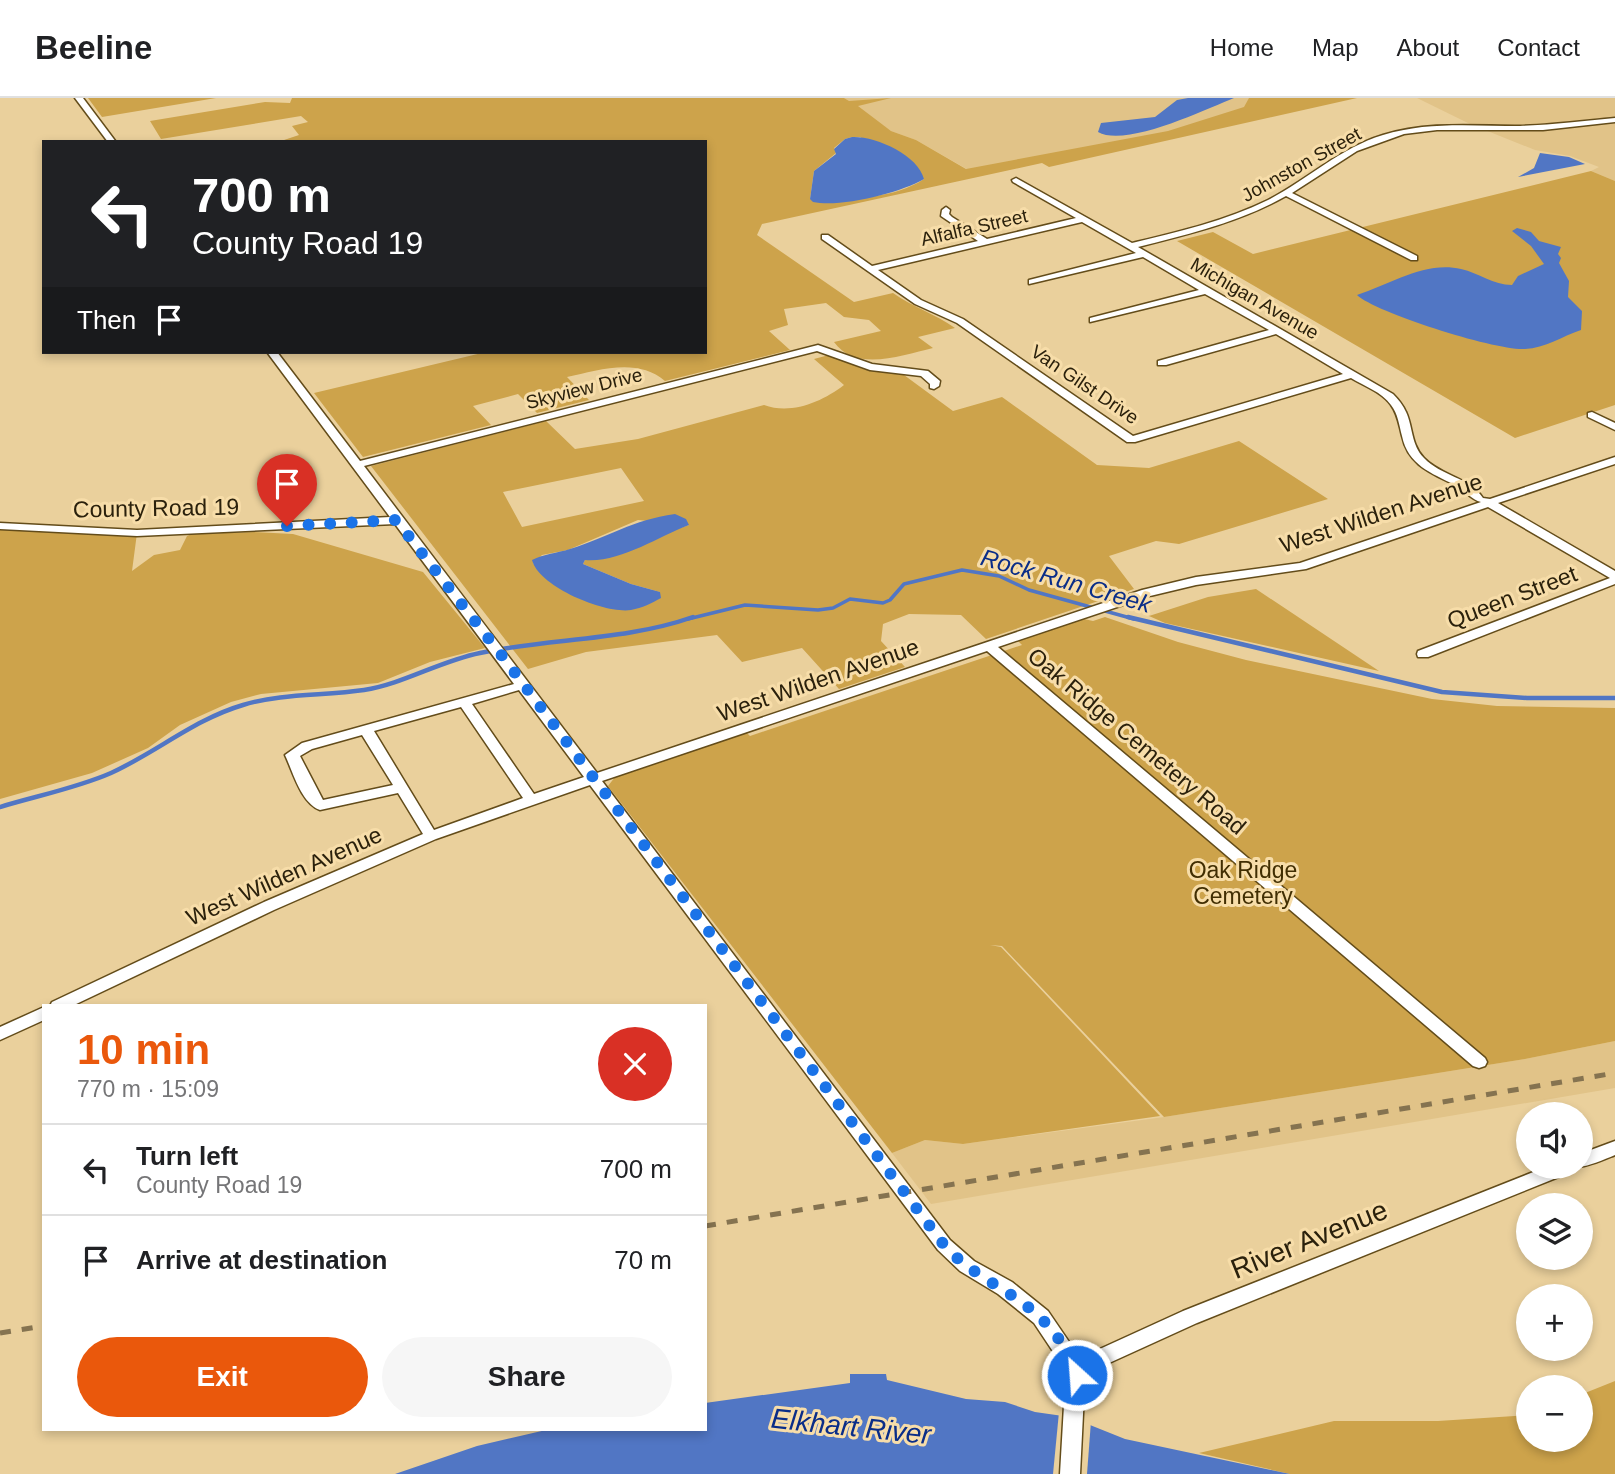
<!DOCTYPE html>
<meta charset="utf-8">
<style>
body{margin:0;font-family:Arial,sans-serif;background:#f6f6f6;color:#202124;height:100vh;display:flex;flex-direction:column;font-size:26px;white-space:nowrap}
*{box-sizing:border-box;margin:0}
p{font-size:23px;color:#757577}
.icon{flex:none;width:38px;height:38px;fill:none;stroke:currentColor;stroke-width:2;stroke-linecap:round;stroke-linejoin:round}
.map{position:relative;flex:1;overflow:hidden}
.drawer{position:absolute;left:42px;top:906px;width:665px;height:427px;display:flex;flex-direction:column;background:#fff;border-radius:0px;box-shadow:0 4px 10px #0003}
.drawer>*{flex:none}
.guide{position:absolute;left:42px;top:42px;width:665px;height:214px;border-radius:0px;box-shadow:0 4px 10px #0003;background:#202124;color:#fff;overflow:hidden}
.tools{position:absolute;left:1516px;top:1004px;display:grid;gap:14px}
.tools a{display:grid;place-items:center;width:77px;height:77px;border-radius:50%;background:#fff;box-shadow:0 4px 10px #0003;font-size:35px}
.pin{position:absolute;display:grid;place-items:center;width:60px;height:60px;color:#fff;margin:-72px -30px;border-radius:50% 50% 50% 0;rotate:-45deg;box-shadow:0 0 7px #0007}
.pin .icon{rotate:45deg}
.me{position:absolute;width:77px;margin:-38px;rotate:334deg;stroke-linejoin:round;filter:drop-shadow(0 0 5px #0008)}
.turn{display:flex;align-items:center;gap:24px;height:147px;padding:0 35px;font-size:32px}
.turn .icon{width:91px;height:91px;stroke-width:2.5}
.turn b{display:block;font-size:49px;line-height:60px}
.then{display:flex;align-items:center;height:66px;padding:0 35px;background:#0003;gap:14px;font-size:26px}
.round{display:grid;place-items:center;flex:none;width:74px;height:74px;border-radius:37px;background:#f6f6f6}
.summary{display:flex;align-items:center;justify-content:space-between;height:119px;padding:0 35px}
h1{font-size:42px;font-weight:700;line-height:52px;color:#ea580c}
.cta{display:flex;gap:14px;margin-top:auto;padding:14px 35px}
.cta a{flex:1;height:80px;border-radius:42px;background:#ea580c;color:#fff;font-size:28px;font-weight:700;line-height:80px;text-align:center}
.cta a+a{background:#f6f6f6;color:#202124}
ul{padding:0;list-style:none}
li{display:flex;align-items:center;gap:21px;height:91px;padding:0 35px;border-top:2px solid #e0e0e0}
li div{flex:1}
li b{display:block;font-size:26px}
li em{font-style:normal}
header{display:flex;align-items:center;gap:42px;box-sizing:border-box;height:98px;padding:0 35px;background:#fff;border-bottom:2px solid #e0e0e0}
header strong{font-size:33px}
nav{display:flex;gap:38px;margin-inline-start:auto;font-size:24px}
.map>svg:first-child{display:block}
.built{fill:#e1c388}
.green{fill:#cda34b;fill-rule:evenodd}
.water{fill:#5176c4}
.pier{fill:#ead09c}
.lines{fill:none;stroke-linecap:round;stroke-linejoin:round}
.stream-far1{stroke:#5176c4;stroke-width:3.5}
.stream{stroke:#5176c4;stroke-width:4.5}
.minor-casing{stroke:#634c1a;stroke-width:3}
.minor{fill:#fff;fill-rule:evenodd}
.rail{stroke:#857350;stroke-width:5;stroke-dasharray:11 11;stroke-linecap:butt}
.route{stroke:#1a73e8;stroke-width:12;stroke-dasharray:0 21.6}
.labels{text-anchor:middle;stroke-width:6;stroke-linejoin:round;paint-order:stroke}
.far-street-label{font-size:19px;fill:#2b210c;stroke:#f7dda9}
.street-label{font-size:23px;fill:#2b210c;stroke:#f7dda9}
.park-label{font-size:23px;fill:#412e02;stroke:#f7dda9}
.water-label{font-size:24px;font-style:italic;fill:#0a2d88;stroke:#f7dda9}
.near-street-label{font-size:28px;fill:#2b210c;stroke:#f7dda9}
.near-water-label{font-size:28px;font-style:italic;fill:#0a2d88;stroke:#f7dda9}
</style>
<header>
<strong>Beeline</strong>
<nav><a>Home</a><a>Map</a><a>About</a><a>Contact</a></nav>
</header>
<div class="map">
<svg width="1615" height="1376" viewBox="0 0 1615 1376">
<rect width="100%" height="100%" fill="#ead09c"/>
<!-- built -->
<path class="built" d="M844 0H1337L979 78 916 42 891 33Z
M1417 0H1615V83L1591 73 1599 69 1570 58 1535 52 1470 26Z
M1615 943V990L931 1106 892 1055 925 1042 963 1046 1164 1019 1525 961Z"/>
<!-- green -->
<path class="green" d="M88 0H216L102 19Z
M292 0H844L849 3 891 0 858 8 891 33 916 42 966 71 1168 33 1244 9 1249 0H1357L1049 69 1042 65 762 126 757 137 854 204 893 195C913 209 935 216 955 230L918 239 933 250C902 257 856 275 834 244L881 233 869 222 844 219 826 205 784 211 788 227 769 233 790 252 665 283C638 259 598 272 567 279L589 302 537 315 518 296 473 308 491 327 363 359 314 295 486 254H705V44H278L299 37 292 28 308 24 301 18 161 41 150 23 265 4 290 5ZM852 39H860L924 81C892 102 847 101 810 101L814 73 836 55 834 50 845 41Z
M1591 73 1615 83V307L1515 340 1177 143 1213 134 1253 156Z
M829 257 863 271 904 277 953 313 1002 299 1097 367 1149 370 1239 343 1328 401 1179 446 1156 443 1109 458 1134 491 986 541 961 517 909 516 883 526 881 543 905 569 839 591 802 550 742 564 717 537 586 554 528 571 371 368 546 323 575 351 638 341 764 307C791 317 822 304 844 287L814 261ZM621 370 644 403 522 429 503 394ZM638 422 689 427 585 462 583 466 631 486 660 494 533 466 542 457 568 452Z
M0 428 137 435 132 473 154 457 180 452 187 438 192 436 254 434 293 436 423 474 485 550 430 564 378 585 261 596 231 604 180 627 148 650 92 675 0 701Z
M1256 491 1379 573 1165 525 1149 518 1208 499Z
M1105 519 1178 544 1246 562 1432 601 1497 608 1615 610V943L1525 961 1164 1019 1002 848 990 847 1001 849 1160 1018 963 1046 925 1042 892 1055 608 688 615 679 747 635 750 638 1022 547 1018 543 1084 521 1093 523Z
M1615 1283V1376H1290L1199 1355 1334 1323H1438L1528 1317V1342H1580V1297Z"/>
<!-- water -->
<path class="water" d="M1188 0H1234C1206 11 1126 50 1098 34L1101 25 1155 19 1177 2Z
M852 39C876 38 918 57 924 81 900 95 840 110 813 104L810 101 814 73 836 56 834 51 845 41Z
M1540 55 1569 59 1585 66 1518 79 1534 70Z
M1517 130 1531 134 1539 143 1561 149 1558 156 1561 160 1559 165 1569 183 1568 199 1582 213 1581 232C1563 238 1545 250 1525 251 1497 253 1376 215 1357 197 1392 186 1424 163 1461 171 1479 175 1493 187 1512 187L1518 178 1544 166 1531 148 1512 133Z
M675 416 686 421 689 427C657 439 620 465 585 462L583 466 631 486 660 494 661 500C652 505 642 510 631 512 605 516 539 489 532 462 544 456 557 455 570 451 609 439 632 422 675 416Z
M850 1276H886L887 1282 966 1301 1005 1304 1035 1314 1070 1319 1125 1341 1290 1376H395L477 1348 546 1332H705V1305L850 1285Z"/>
<!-- pier -->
<path class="pier" d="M1059 1314 1091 1323 1087 1376H1053Z"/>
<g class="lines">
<!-- stream-far1 -->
<path class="stream-far1" d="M688 521 745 507 818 512 833 510 850 501 883 505 890 502 904 486 962 472 999 478 1029 492 1134 521"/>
<!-- stream -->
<path class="stream" d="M1128 519 1442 594 1527 600H1615
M0 709C36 698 77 690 111 675 157 654 195 621 243 607 282 595 323 598 364 592 403 586 440 563 480 555 550 540 625 543 693 519"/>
<!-- minor casing -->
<g class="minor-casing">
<path id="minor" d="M75 0H83L116 44H108Z
M1615 20V24L1543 32H1437L1404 36 1357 53 1292 95 1417 158V162H1411L1286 98C1240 124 1189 136 1138 149L1393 296C1398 301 1403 307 1406 314 1413 329 1411 347 1424 360 1441 378 1469 379 1483 400L1490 401 1615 359V366L1498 405 1615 473V486L1428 559H1418L1417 556 1418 553 1610 480 1488 409 1306 471 1196 487 1150 498 998 549 1485 960 1487 964 1485 968 1479 970 1473 968 987 553 602 683 950 1142 974 1163 1012 1184 1048 1213 1080 1260 1183 1213 1546 1069H1574L1571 1074 1197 1225 1085 1276 1080 1376H1060L1066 1273 1034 1225 998 1196 960 1173 938 1152 590 687 436 741 274 812 72 908H50L52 904 264 804 423 736 398 695 320 712C301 705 293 674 285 657L302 645 514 586 395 426 137 438 0 431V425L137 432 390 419 267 254H277L360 363 818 247 872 266 928 273 940 283 939 288 934 291 930 290V286L921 278 870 272 817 253 364 368 597 675 1142 492 1196 479 1300 465 1481 404C1472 402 1464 392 1455 387 1431 375 1408 367 1402 338 1399 327 1398 316 1391 307 1382 294 1364 288 1351 280L1135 344H1127L957 225 915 206 822 141V137H828L872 168 978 143 941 118 942 112 946 109 950 112 949 116 952 119 987 141 1076 120 1013 84 1012 82 1016 80 1132 145C1178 134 1225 123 1268 102 1307 82 1340 50 1383 37 1427 23 1474 28 1520 28 1552 27 1583 23 1615 20ZM1082 124 1136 155 1029 182V186L1143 159 1199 192 1090 220V224L1205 196 1269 232 1158 263V267H1166L1276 236 1343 276 1133 338 963 221 921 202 878 172ZM519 592 584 679 534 696 472 606ZM461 609 523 700 434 732 374 633ZM362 637 393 687 323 702 300 658 312 651Z
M1592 314 1615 325V332L1588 319V315Z
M44 909V922L0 942V929Z
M1615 1043V1057C1603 1062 1590 1068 1578 1069H1580V1056Z"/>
</g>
<!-- minor -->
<use href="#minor" class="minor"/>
<!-- rail -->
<path class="rail" d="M705 1128 1615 975
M0 1235 44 1228"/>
</g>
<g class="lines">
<!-- route -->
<path class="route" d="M287 428 396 422 503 559 944 1147C983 1190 1031 1194 1066 1252 1070 1260 1076 1268 1077 1277"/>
</g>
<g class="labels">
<!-- far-street labels -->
<g class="far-street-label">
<text transform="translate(1301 66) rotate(-29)" y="7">Johnston Street</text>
<text transform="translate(974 129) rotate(-13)" y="7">Alfalfa Street</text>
<text transform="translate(1255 200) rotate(30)" y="7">Michigan Avenue</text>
<text transform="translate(1085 286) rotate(34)" y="7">Van Gilst Drive</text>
<text transform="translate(584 290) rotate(-14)" y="7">Skyview Drive</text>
</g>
<!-- street labels -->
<g class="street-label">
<text transform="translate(156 410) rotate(-1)" y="8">County Road 19</text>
<text transform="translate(1381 415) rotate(-18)" y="8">West Wilden Avenue</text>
<text transform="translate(1512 499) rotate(-21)" y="8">Queen Street</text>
<text transform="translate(818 582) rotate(-19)" y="8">West Wilden Avenue</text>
<text transform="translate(1137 643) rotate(40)" y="8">Oak Ridge Cemetery Road</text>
<text transform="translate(284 778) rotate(-24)" y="8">West Wilden Avenue</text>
</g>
<!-- park labels -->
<g class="park-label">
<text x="1243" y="780">Oak Ridge<tspan x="1243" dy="26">Cemetery</tspan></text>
</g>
<!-- water labels -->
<g class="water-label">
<text transform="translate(1066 483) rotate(16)" y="8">Rock Run Creek</text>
</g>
<!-- near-street labels -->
<g class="near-street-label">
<text transform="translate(1309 1141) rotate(-22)" y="10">River Avenue</text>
</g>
<!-- near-water labels -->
<g class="near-water-label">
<text transform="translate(851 1328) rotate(6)" y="10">Elkhart River</text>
</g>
</g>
</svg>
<div class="tools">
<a><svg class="icon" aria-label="sound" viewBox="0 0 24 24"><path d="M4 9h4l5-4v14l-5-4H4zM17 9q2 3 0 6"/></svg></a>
<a><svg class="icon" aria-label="layers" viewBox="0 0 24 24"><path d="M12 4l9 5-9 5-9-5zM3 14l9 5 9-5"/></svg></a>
<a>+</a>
<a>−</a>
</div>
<div class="pin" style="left:287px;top:428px;background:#d93025"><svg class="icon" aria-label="arrive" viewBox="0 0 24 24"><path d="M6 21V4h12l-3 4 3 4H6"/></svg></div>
<svg class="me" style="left:1077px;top:1277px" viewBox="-20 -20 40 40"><circle r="17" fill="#1a73e8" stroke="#fff" stroke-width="3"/><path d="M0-11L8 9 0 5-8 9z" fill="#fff"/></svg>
<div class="guide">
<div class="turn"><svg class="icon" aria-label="left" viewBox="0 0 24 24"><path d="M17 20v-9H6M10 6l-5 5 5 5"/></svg><div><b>700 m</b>County Road 19</div></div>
<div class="then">Then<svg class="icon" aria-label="arrive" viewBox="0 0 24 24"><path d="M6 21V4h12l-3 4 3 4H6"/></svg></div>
</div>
<section class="drawer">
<div class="summary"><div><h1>10 min</h1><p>770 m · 15:09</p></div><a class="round" style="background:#d93025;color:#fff"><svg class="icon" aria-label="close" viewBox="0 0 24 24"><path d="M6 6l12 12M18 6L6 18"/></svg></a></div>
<ul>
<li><svg class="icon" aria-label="left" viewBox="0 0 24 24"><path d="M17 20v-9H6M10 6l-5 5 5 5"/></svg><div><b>Turn left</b><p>County Road 19</p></div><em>700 m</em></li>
<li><svg class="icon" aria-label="arrive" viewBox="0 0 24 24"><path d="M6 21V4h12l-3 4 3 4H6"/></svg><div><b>Arrive at destination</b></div><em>70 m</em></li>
</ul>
<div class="cta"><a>Exit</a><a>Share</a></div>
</section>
</div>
